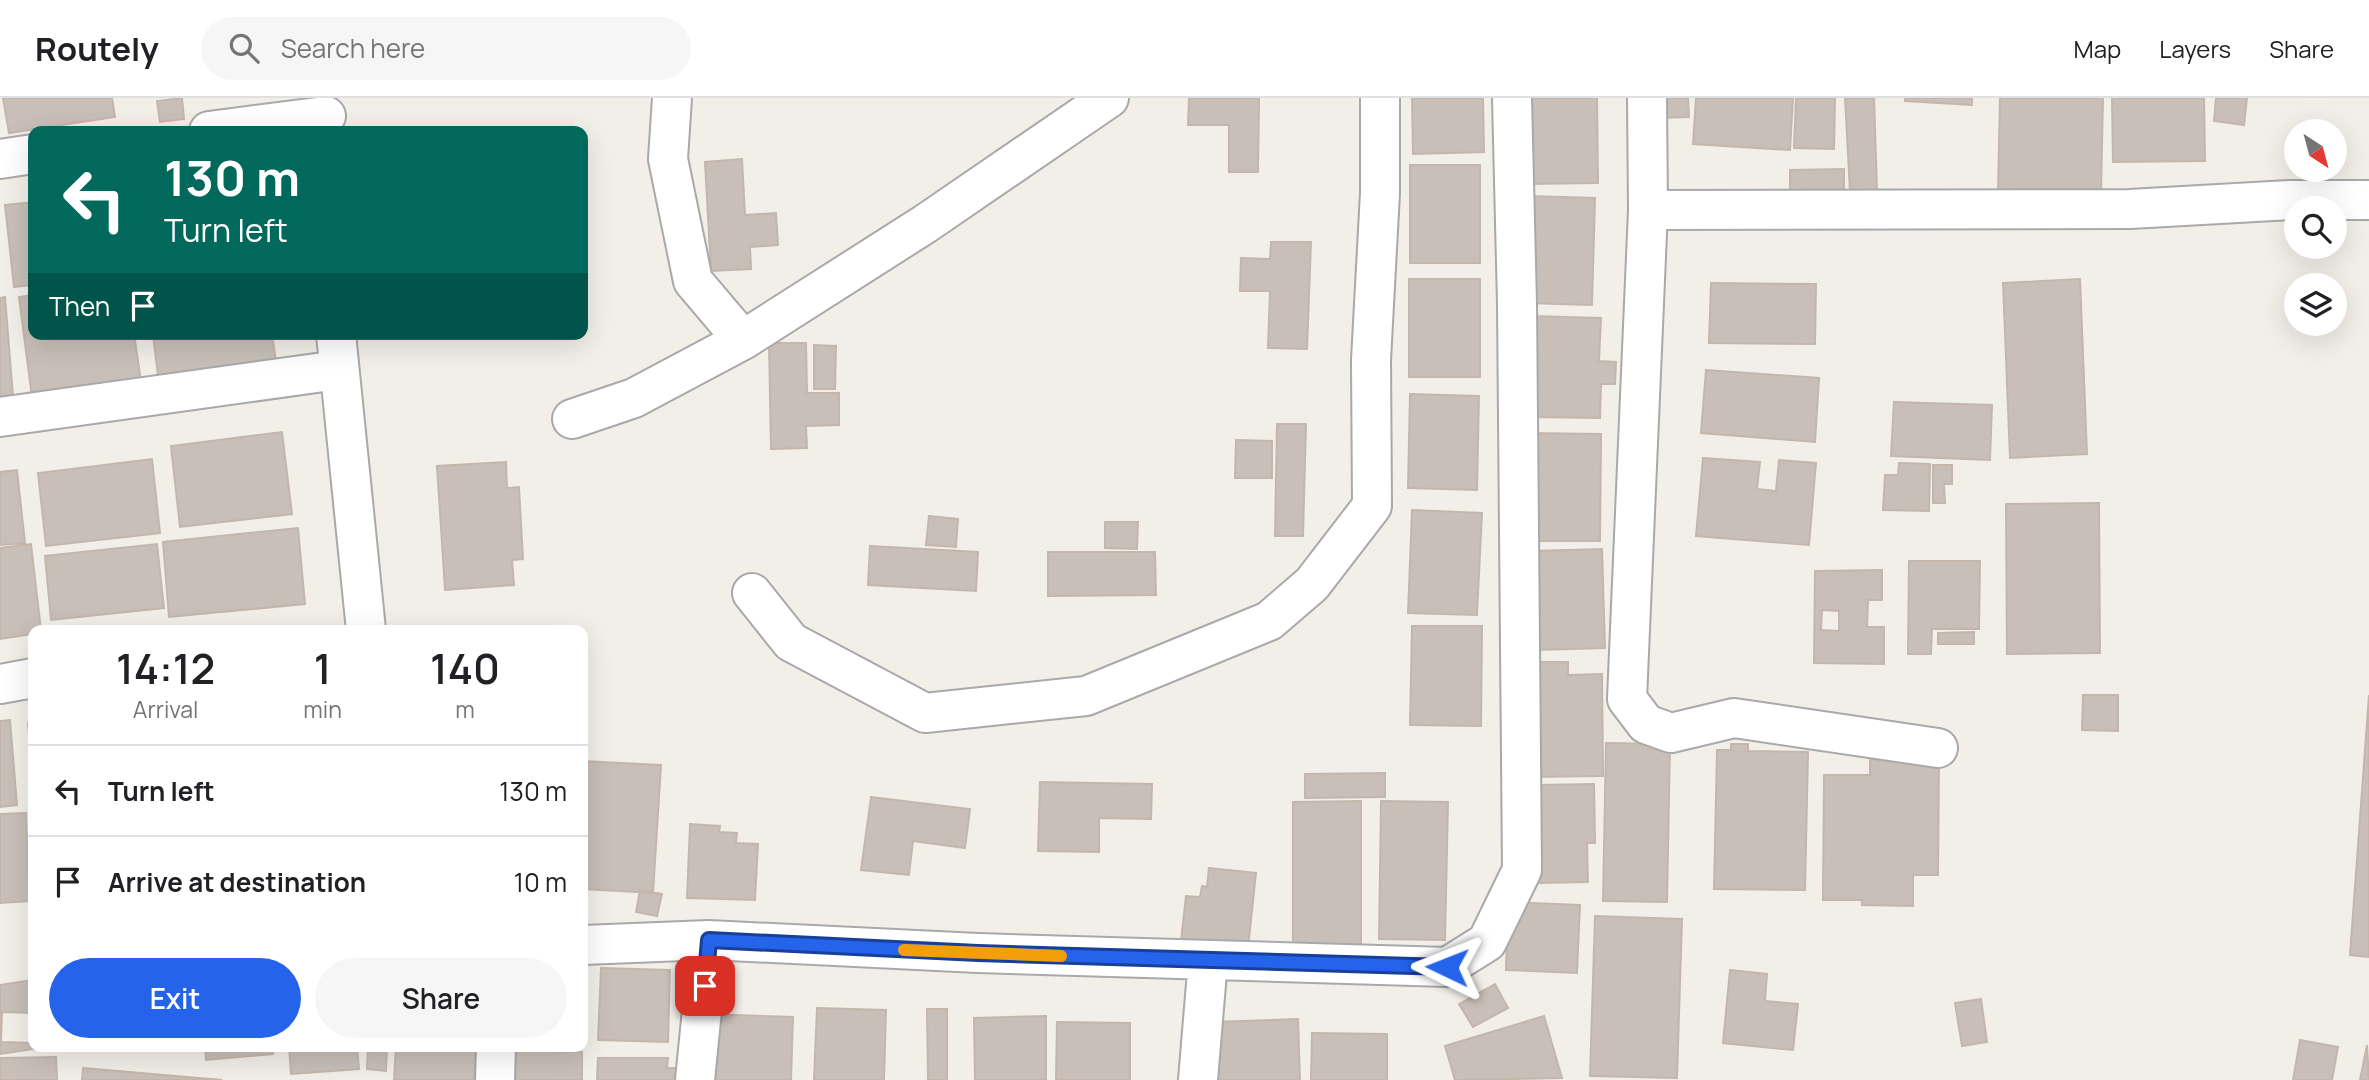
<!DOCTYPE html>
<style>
body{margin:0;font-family:Manrope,sans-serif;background:#f6f6f6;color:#202124;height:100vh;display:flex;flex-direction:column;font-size:26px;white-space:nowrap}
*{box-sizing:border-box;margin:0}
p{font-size:23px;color:#757577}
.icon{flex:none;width:38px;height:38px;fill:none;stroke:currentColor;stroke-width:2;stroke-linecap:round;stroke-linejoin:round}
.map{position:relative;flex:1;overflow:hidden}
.details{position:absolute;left:28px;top:527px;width:560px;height:427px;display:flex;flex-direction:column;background:#fff;border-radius:14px;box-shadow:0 7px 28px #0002}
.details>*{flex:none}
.hud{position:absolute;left:28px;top:28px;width:560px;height:214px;border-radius:14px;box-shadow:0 7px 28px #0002;background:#00695c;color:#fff;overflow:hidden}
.needle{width:46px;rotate:144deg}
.controls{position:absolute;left:2284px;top:21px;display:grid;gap:14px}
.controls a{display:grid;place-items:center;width:63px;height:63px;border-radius:50%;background:#fff;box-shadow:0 7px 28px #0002;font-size:35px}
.pin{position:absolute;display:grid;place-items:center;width:60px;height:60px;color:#fff;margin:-30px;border-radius:14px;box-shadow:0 4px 10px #0006}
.me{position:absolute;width:77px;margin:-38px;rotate:272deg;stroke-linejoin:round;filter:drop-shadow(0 0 5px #0008)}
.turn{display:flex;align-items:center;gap:24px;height:147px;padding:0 21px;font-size:32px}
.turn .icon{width:91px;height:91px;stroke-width:2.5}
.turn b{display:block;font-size:49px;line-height:60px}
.then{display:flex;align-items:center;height:66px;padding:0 21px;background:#0003;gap:14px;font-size:26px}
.eta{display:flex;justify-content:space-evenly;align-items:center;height:119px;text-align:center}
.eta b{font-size:42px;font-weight:600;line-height:49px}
.action{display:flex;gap:14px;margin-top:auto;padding:14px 21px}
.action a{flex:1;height:80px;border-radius:42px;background:#2563eb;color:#fff;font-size:28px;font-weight:600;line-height:80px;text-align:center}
.action a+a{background:#f6f6f6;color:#202124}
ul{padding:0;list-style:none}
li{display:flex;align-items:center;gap:21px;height:91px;padding:0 21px;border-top:2px solid #e0e0e0}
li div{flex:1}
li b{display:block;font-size:26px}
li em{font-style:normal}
header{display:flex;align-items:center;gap:42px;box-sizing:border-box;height:98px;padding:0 35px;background:#fff;border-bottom:2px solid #e0e0e0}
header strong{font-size:33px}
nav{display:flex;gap:38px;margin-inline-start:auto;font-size:24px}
.search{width:490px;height:63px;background:#f6f6f6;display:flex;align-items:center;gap:18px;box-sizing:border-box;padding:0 24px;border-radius:38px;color:#757577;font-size:26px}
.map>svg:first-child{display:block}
.building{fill:#c7bfb8;stroke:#c4b6ab;stroke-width:2;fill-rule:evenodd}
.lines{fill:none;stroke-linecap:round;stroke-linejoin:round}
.minor-casing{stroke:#a9a9a9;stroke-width:42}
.minor{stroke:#fff;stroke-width:38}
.route-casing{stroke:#184099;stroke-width:18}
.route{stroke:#2563eb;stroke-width:12}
.slow{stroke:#f59e0b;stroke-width:12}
</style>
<header>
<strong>Routely</strong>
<div class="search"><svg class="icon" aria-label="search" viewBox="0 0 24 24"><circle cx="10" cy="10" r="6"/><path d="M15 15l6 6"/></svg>Search here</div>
<nav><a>Map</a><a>Layers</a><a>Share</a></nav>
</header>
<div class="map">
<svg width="2369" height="982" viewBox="0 0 2369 982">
<rect width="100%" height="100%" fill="#f2efe9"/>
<!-- building -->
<path class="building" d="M3 0H112L115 19 9 35Z
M182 0 184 21 160 24 157 3Z
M1189 0H1259L1258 74H1229V27H1188Z
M1412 0H1483L1484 54 1413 56Z
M1523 0H1597L1598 85 1524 86Z
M1656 0H1688L1689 19 1657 20Z
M1696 0H1793L1790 52 1693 46Z
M1796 0H1835L1834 51 1794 50Z
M1845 0H1874L1877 92 1850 93Z
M1905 0H1972V7L1905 3Z
M2000 0H2103L2101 95 1998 94Z
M2112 0H2204L2205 63 2113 64Z
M2216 0H2247L2244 27 2214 23Z
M742 61 745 117 776 115 778 147 750 149 751 171 711 173 705 64Z
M1410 67H1480V165H1410Z
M1844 71V93H1790V72Z
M1528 98 1595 100 1592 207 1525 205Z
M33 104V187L14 189 5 107Z
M1271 144H1311L1307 251 1268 250 1270 193H1240L1241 160 1270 161Z
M1409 181H1480V279H1409Z
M2080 181 2087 356 2010 360 2003 185Z
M1711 185 1816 186 1815 246 1709 245Z
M33 197V236H134L141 283 32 299 19 199Z
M5 199 13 298 0 299V200Z
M1533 218 1601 220 1599 263 1616 264 1615 286H1601L1600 320 1530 319Z
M153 236H272L276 264 158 278Z
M769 245H806L807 295H839V327L806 328 807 350 771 351Z
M814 247 836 248 835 291H814Z
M1706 272 1819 280 1815 344 1701 335Z
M1410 296 1479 298 1477 392 1408 390Z
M1894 304 1992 307 1990 362 1891 358Z
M1277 326H1306L1303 438H1275Z
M282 334 292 416 180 429 171 348Z
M1521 335 1601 336 1600 443H1521Z
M1236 342 1272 343V380H1235Z
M1703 360 1760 364 1757 391 1776 393 1779 362 1816 365 1809 447 1696 438Z
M152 361 160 435 46 448 38 375Z
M506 364 507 390 519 389 523 461 512 462 514 487 445 492 437 368Z
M1899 365 1930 366 1929 413 1883 412 1885 377H1898Z
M1933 367H1952V386H1944L1945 405H1933Z
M17 372 25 445 0 447V374Z
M2099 405 2100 555 2007 556 2006 406Z
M1412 412 1482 415 1477 517 1408 515Z
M929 418 958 421 956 449 926 447Z
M1105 424H1138L1137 451 1105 450Z
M298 430 305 506 169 519 163 444Z
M31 446 41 532H33V536L0 541V450Z
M157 446 164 510 51 522 45 458Z
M870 448 978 454 976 493 868 487Z
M1602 451 1605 550 1535 552 1532 453Z
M1048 454H1155L1156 497 1048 498Z
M1909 463H1980L1979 531H1932L1931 556H1908Z
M1882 472V502H1868L1867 529H1884V566L1814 565 1815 473ZM1822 512 1839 513V533L1821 532Z
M1412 528H1482L1481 628 1410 627Z
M1974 534V546H1938V535Z
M1522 564H1568V577L1602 576 1603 678 1522 679Z
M2083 597H2118V633L2082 632Z
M2369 597V859L2350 857Z
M10 622 17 707 0 709V623Z
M33 624V682L28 625Z
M1606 645 1670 646 1667 804 1603 803Z
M1731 646H1748V653L1808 654 1805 792 1714 791 1717 652H1731Z
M1870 660H1939L1938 777H1913V808L1862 807V802H1823L1824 677H1870Z
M583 663 661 667 653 795 583 791Z
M1385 675V699L1305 700V676Z
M1040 684 1152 686 1151 721 1099 720V754L1038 753Z
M1594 686 1595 745H1587L1588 784 1537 785 1536 687Z
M871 699 970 711 965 750 913 743 909 777 861 772Z
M1361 703V847H1293V704Z
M1381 703 1448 704 1445 842 1379 841Z
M26 715 29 803 0 805V716Z
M690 726 720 728 719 734 737 735 736 745 758 746 755 802 687 800Z
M1209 770 1256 775 1248 850 1181 843 1186 798 1200 799 1202 788 1207 789Z
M640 792 662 796 657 818 636 814Z
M1508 804 1580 807 1577 875 1506 872Z
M1595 818 1682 821 1677 980 1590 978Z
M583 870H586L585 942H583Z
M601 870 670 872 668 944 598 942Z
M1730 872 1767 876 1765 903 1798 906 1793 952 1723 945Z
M33 882V948H53L0 956V887Z
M1495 886 1508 910 1473 929 1459 906Z
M1981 901 1987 944 1962 948 1955 905Z
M817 910 886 912 884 982H814Z
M927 911H947V982H928Z
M2 914 33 915V945L1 944Z
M708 916 793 919 791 982H702Z
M1046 918V982H975L974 920Z
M1544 918 1562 980 1455 982 1445 948Z
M1298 921 1300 982H1214L1213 924Z
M1057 924 1130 925V982H1056Z
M1312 935 1387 936V982H1311Z
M2300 942 2338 949 2332 982H2293Z
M2367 947 2369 982H2360Z
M205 948H272L273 956 206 962Z
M289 948H357L359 971 291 976Z
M368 948H387L386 973 367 971Z
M396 948H482L480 982H394Z
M515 952 582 954V982H514Z
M56 959 57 982H0V960Z
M598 960H668L667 970H692V982H597Z
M83 970 222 982H82Z"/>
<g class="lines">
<!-- minor casing -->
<g class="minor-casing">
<path id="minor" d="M672 0 668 61 693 183 743 242
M1647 0 1648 112 1627 601 1646 626 1671 635 1734 620 1938 650
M209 33 326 18
M0 61 33 56
M1648 112 2130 111 2290 102H2369
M336 236 366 532
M0 319 338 272
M572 321 634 300 743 242 925 126 1109 0
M752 495 791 544 925 615 1086 598 1269 523 1312 486 1372 408 1371 262 1380 95V0
M0 586 33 580
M583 847 709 842 978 855 1447 869 1487 844 1522 772 1517 206 1512 0
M495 982 496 948
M695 982 709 842
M1198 982 1208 862"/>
</g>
<!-- minor -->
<use href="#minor" class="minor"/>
</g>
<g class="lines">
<!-- route casing -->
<g class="route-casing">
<path id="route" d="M705 888 709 842 978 855 1447 869"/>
</g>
<!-- route -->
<use href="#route" class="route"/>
<!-- slow -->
<path class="slow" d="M904 852 1061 858"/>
</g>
</svg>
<div class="controls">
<a><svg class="needle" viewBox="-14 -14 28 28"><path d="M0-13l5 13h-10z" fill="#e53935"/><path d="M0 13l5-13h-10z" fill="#757577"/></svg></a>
<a><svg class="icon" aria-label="search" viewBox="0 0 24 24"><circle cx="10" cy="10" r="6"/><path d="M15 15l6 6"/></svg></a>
<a><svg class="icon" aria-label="layers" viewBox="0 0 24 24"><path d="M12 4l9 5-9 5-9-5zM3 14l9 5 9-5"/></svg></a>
</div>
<div class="pin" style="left:705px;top:888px;background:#d93025"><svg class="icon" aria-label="arrive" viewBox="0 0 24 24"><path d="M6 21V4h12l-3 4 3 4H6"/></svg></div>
<svg class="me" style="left:1447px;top:869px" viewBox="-20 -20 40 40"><path d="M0-17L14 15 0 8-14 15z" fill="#2563eb" stroke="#fff" stroke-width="4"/></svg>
<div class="hud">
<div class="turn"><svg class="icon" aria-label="left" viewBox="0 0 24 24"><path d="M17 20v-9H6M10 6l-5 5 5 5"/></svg><div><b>130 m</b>Turn left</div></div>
<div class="then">Then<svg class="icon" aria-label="arrive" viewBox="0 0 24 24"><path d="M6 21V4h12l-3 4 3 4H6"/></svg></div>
</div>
<section class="details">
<div class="eta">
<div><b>14:12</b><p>Arrival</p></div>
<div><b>1</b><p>min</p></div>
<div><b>140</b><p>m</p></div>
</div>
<ul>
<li><svg class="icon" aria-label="left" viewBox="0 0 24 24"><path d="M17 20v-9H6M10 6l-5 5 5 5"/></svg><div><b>Turn left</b></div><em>130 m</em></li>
<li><svg class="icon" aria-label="arrive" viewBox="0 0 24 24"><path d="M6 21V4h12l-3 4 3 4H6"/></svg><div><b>Arrive at destination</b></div><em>10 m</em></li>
</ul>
<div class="action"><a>Exit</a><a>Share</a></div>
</section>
</div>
